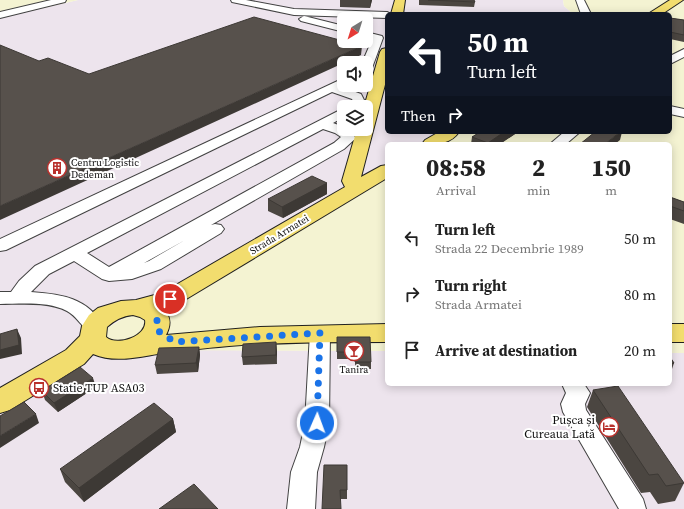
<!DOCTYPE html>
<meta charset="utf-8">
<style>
body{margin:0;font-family:"Source Serif 4",serif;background:#f6f6f6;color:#222;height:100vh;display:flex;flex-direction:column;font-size:15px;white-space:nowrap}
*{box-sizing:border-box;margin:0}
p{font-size:13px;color:#767676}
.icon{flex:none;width:22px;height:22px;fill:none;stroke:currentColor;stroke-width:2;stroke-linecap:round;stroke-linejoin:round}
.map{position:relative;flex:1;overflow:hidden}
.panel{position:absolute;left:385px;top:142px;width:287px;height:244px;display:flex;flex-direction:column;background:#fff;border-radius:6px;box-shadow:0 2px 10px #0003}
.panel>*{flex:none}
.banner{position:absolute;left:385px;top:12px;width:287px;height:122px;border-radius:6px;box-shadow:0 2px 10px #0003;background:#111827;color:#fff;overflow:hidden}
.needle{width:26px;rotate:218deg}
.tools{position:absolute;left:337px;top:12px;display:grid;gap:8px}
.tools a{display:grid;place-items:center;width:36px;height:36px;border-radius:6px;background:#fff;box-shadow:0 2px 10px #0003;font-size:20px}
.pin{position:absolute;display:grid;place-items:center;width:34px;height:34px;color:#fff;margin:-17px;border:2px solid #fff;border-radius:50%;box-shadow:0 1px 4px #0007}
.me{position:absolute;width:44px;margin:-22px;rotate:2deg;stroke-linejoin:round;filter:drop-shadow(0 0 3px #0008)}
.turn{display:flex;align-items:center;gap:14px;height:84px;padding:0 16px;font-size:18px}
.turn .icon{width:52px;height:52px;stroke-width:2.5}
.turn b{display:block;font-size:28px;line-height:34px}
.then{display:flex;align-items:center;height:38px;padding:0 16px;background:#0003;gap:8px;font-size:15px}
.eta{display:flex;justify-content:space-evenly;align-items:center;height:68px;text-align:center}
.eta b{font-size:24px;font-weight:800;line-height:28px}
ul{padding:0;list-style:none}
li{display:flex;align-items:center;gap:12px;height:56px;padding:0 16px}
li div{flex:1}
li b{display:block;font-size:15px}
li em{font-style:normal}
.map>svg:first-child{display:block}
.industrial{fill:#ede4ed;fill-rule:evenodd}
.farmland{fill:#f4f3d2}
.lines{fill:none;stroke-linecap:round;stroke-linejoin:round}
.minor-casing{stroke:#424242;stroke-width:2}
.major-casing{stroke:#202020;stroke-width:2}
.minor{fill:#fff;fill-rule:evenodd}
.major{fill:#f2dd6e;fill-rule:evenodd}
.wall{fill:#4b4641}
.shaded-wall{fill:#3d3935}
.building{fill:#57514c;stroke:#3d3935}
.route{stroke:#1a73e8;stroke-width:7;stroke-dasharray:0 12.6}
.labels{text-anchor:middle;stroke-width:4;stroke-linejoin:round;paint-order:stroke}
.poi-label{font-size:10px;fill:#0f0f0f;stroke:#fff;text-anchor:start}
.street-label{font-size:10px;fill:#0f0f0f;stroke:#fff}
.near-poi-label{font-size:12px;fill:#0f0f0f;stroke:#fff;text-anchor:start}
</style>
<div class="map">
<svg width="684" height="509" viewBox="0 0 684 509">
<rect width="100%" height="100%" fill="#fefdf1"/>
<!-- industrial -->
<path class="industrial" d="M78 0H563L564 6 573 14H387V132H440L419 144H387V163L71 349 387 351V384H670V353H684V509H0V18ZM344 19H366V41H344ZM344 63H366V85H344ZM344 107H366V129H344Z"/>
<!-- farmland -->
<path class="farmland" d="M0 0H78L0 18Z
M563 0H684V353H670V144H419L440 132H670V14H573L564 6Z
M387 163V351L70 350Z"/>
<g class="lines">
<!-- minor casing -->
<g class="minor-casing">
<path id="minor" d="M51 0H66L65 2 0 18V12Z
M231 0H246L294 9 387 12 391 14H387V18L294 15 232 2Z
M576 0H584L591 14H581Z
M304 16 344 26V32L301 21 299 19Z
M366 32 382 36 383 38 372 68 370 70 366 71V63H362L372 40 366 38Z
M684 49V57L670 64V56Z
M344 78V85H347L342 87 361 94 365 102 361 107H348L353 101 352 99 332 92 6 250 0 251V239Z
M670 106 684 109V117L670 114Z
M344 108V117L333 123 344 127V129H348L356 138 344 149 211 225 215 224 221 225 224 229 221 233 161 269 132 279 109 281 102 279 74 261 49 274 31 292C62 294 87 298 104 326L101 331C83 336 82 319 67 311 48 301 21 304 0 304V292H11L19 281 35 266ZM323 129 335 133 341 137 334 143 109 267 87 253ZM185 240 149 261 144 263Z
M564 132H580L566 144H550Z
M320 326 327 328 330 333 329 423 324 447 317 472 315 509H287L291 472 300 447 305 423 310 333 313 328Z
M562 384H584L590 393 585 404 586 410 643 499 646 509H619L563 412 561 404 566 393Z"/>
</g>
<!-- major casing -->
<g class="major-casing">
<path id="major" d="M395 0H405L403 14H391Z
M670 0H683L662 14H648Z
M387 48V77L361 177 381 166 387 165V178L178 304 162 309C172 316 171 325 166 335L260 327 387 324V342C334 342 281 342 229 346 207 348 186 350 165 353 141 356 116 364 93 354L84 364 10 410 0 413V388L66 350 80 336 82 326 89 315 98 308 121 301 136 300 162 293 345 187 342 181 357 129H366V107H364L380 52 382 49ZM133 315 140 317 145 320C148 336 117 347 106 337L107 327C115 320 122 316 133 315Z
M439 132H459C450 145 436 144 422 144L425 140Z
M670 324H684V342H670Z"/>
</g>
<!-- minor -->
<use href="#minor" class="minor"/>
<!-- major -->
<use href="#major" class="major"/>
</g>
<!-- wall -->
<path class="wall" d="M340 0H372L370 8 340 7Z
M419 0H474L475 2 474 7 419 5Z
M670 18 684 20V42L670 39Z
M480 132H518L500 144H471L472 137Z
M327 183V194L283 218 268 211V199Z
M670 197 684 202V224L670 219Z
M337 337 371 362V369H355V359H337Z
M276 342 277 364 243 365 242 357Z
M199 347 200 355 198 372 157 374 155 365Z
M670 357 674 363 671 372H670Z
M439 384H454L439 385Z
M96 387 58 412 45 400 42 391Z
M593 390 684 483 675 501 658 504 650 492 641 493 587 407Z
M173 419 176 432 84 502 65 482 60 469Z
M324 465H347V499H341Z"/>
<!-- shaded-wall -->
<path class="shaded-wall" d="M370 0H372L370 8Z
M362 46 361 55 0 220V206Z
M504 132H518L500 144H488V143Z
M620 132H622L620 140 615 144H605Z
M327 183V194L283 218 282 207Z
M17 329 21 338 22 354 0 359V350Z
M276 342 277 351V364L276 355Z
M199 347 200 355 198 372 196 363Z
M93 378 96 387 58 412 54 403Z
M36 414 39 423 0 448V436Z
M173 419 176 432 84 502 79 488Z"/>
<!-- building -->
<path class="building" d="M428 0H474L475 2Z
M254 17 362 46 0 206V45L39 61 48 58 89 74Z
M670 18 684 20V35L670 32Z
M480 132H504L488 143 472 137Z
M595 132H620L605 144H580Z
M312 176 327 183 282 207 268 199Z
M670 197 684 202V211L670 206Z
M17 329 19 345 0 350V334Z
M337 337H370L371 362H355V352H337Z
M276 342V355L242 357 243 344Z
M199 347 196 363 155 365 159 348Z
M670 357 674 363 670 364Z
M80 367 93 378 54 403 42 391Z
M618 386 684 483 666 486 658 474 649 475 593 390Z
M24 402 36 414 0 436V416Z
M154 403 173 419 79 488 60 469Z
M324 465H347V490H340L341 509H322Z
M194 484 218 509H159Z"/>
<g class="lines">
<!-- route -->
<path class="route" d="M170 299 163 308 157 320V330L175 342 320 333 317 423"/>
</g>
<!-- icons -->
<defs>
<g id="building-ring" transform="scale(1)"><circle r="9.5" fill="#fff" stroke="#b9312d" stroke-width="1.5"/><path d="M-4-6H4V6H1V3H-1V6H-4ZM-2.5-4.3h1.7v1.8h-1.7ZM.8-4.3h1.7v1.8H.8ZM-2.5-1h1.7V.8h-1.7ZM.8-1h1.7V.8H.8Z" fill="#b9312d"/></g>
<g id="bar-ring" transform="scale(1)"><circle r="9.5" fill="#fff" stroke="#b9312d" stroke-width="1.5"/><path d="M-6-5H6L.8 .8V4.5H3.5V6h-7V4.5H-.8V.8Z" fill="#b9312d"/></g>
<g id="bus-ring" transform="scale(1)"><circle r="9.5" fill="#fff" stroke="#b9312d" stroke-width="1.5"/><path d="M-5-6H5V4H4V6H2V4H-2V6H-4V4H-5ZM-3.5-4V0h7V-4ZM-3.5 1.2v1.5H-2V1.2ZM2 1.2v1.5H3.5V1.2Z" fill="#b9312d"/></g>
<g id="hotel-ring" transform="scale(1)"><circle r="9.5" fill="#fff" stroke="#b9312d" stroke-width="1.5"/><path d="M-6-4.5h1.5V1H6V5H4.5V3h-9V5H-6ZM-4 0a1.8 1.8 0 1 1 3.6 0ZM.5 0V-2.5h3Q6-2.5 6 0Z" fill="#b9312d"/></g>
</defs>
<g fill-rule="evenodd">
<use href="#building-ring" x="57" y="168"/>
<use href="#bar-ring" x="354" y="351"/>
<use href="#bus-ring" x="39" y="388"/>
<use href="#hotel-ring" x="609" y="427"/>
</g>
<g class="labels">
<!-- poi labels -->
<g class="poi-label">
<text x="71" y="166">Centru Logistic<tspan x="71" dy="12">Dedeman</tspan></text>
<text x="354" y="373" text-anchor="middle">Tanira</text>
</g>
<!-- street labels -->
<g class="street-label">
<text transform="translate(279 234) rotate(-31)" y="4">Strada Armatei</text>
</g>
<!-- near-poi labels -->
<g class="near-poi-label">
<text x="53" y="392">Statie TUP ASA03</text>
<text x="595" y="424" text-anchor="end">Pușca și<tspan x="595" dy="14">Cureaua Lată</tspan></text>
</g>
</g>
</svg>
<div class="tools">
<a><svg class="needle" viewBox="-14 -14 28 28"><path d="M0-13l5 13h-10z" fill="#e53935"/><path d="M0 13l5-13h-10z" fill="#767676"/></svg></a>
<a><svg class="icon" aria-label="sound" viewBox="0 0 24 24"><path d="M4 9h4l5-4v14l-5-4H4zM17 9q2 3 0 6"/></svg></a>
<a><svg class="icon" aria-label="layers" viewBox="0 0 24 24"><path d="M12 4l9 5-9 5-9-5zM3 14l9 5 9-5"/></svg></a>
</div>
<div class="pin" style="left:170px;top:299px;background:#d93025"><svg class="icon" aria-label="arrive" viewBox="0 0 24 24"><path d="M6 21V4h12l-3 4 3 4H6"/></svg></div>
<svg class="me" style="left:317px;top:423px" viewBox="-20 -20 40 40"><circle r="17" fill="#1a73e8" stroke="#fff" stroke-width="3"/><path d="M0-11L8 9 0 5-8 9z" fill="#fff"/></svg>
<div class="banner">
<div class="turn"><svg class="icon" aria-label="left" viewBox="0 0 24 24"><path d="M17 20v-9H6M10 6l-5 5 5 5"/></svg><div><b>50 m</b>Turn left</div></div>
<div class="then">Then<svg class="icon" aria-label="right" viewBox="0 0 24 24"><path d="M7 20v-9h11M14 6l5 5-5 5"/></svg></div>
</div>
<section class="panel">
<div class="eta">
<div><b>08:58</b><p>Arrival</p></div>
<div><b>2</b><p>min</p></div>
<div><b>150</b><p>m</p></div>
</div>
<ul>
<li><svg class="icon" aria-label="left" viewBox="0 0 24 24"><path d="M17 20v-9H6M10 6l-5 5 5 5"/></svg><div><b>Turn left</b><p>Strada 22 Decembrie 1989</p></div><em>50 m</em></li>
<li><svg class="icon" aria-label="right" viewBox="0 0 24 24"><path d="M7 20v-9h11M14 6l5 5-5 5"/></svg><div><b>Turn right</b><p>Strada Armatei</p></div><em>80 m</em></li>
<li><svg class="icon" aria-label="arrive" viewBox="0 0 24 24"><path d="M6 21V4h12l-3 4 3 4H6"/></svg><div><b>Arrive at destination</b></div><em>20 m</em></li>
</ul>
</section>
</div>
